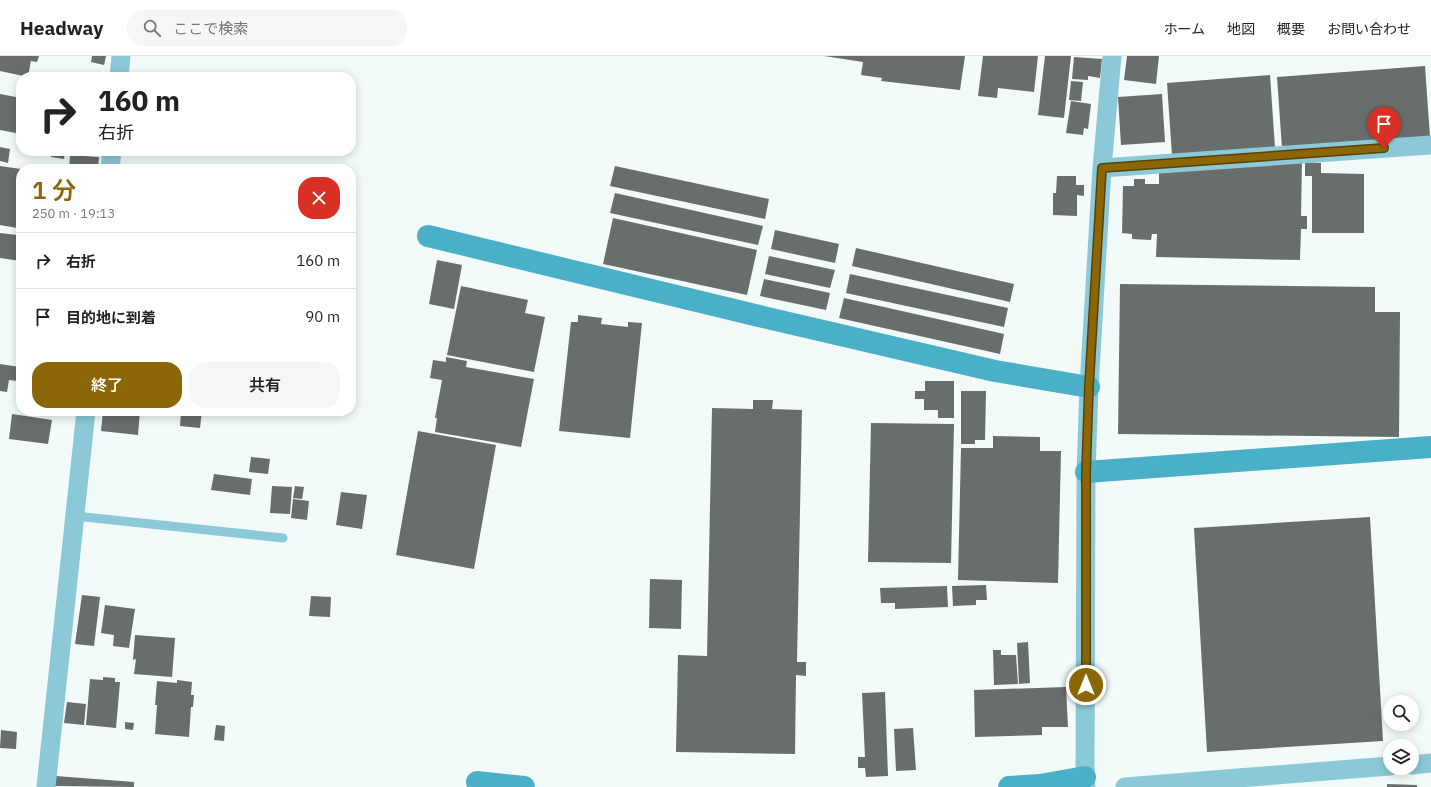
<!DOCTYPE html>
<html lang="ja">
<meta charset="utf-8">
<style>
body{margin:0;font-family:"IBM Plex Sans","Noto Sans JP",sans-serif;background:#f6f6f6;color:#222;height:100vh;display:flex;flex-direction:column;font-size:15px;white-space:nowrap}
*{box-sizing:border-box;margin:0}
p{font-size:13px;color:#767676}
.icon{flex:none;width:22px;height:22px;fill:none;stroke:currentColor;stroke-width:2;stroke-linecap:round;stroke-linejoin:round}
.map{position:relative;flex:1;overflow:hidden}
.sheet{position:absolute;left:16px;top:108px;width:340px;height:252px;display:flex;flex-direction:column;background:#fff;border-radius:16px;box-shadow:0 2px 10px #0003}
.sheet>*{flex:none}
.top-card{position:absolute;left:16px;top:16px;width:340px;height:84px;border-radius:16px;box-shadow:0 2px 10px #0003;background:#fff;color:#222;overflow:hidden}
.fabs{position:absolute;left:1383px;top:639px;display:grid;gap:8px}
.fabs a{display:grid;place-items:center;width:36px;height:36px;border-radius:50%;background:#fff;box-shadow:0 2px 10px #0003;font-size:20px}
.pin{position:absolute;display:grid;place-items:center;width:34px;height:34px;color:#fff;margin:-41px -17px;border-radius:50% 50% 50% 0;rotate:-45deg;box-shadow:0 0 4px #0007}
.pin .icon{rotate:45deg}
.me{position:absolute;width:44px;margin:-22px;rotate:0deg;stroke-linejoin:round;filter:drop-shadow(0 0 3px #0008)}
.turn{display:flex;align-items:center;gap:14px;height:84px;padding:0 16px;font-size:18px}
.turn .icon{width:52px;height:52px;stroke-width:2.5}
.turn b{display:block;font-size:28px;line-height:34px}
.round{display:grid;place-items:center;flex:none;width:42px;height:42px;border-radius:16px;background:#f6f6f6}
.summary{display:flex;align-items:center;justify-content:space-between;height:68px;padding:0 16px}
h1{font-size:24px;font-weight:600;line-height:30px;color:#8b6606}
.button{display:flex;gap:8px;margin-top:auto;padding:8px 16px}
.button a{flex:1;height:46px;border-radius:16px;background:#8b6606;color:#fff;font-size:16px;font-weight:600;line-height:46px;text-align:center}
.button a+a{background:#f6f6f6;color:#222}
ul{padding:0;list-style:none}
li{display:flex;align-items:center;gap:12px;height:56px;padding:0 16px;border-top:1px solid #e0e0e0}
li div{flex:1}
li b{display:block;font-size:15px}
li em{font-style:normal}
header{display:flex;align-items:center;gap:24px;box-sizing:border-box;height:56px;padding:0 20px;background:#fff;border-bottom:1px solid #e0e0e0}
header strong{font-size:19px}
nav{display:flex;gap:22px;margin-inline-start:auto;font-size:14px}
.search{width:280px;height:36px;background:#f6f6f6;display:flex;align-items:center;gap:10px;box-sizing:border-box;padding:0 14px;border-radius:16px;color:#767676;font-size:15px}
.map>svg:first-child{display:block}
.building{fill:#686e6c}
.lines{fill:none;stroke-linecap:round;stroke-linejoin:round}
.lane{stroke:#8cc9d8;stroke-width:9}
.street{stroke:#8cc9d8;stroke-width:19}
.secondary{stroke:#49b0c7;stroke-width:22}
.route-casing{stroke:#5a4204;stroke-width:10}
.route{stroke:#8b6606;stroke-width:7}
</style>
<header>
<strong>Headway</strong>
<div class="search"><svg class="icon" aria-label="search" viewBox="0 0 24 24"><circle cx="10" cy="10" r="6"/><path d="M15 15l6 6"/></svg>ここで検索</div>
<nav><a>ホーム</a><a>地図</a><a>概要</a><a>お問い合わせ</a></nav>
</header>
<div class="map">
<svg width="1431" height="731" viewBox="0 0 1431 731">
<rect width="100%" height="100%" fill="#f2fafa"/>
<!-- building -->
<path class="building" d="M0 0H39L37 6 31 5 28 21 0 15Z
M92 0H106L104 9 91 6Z
M824 0H965L960 34 881 25 882 22 861 19 863 6Z
M983 0H1038L1034 36 998 32 997 42 978 40Z
M1045 0H1071L1064 62 1038 59Z
M1127 0H1159L1156 28 1124 24Z
M1074 1 1102 3 1100 22 1088 20V24L1072 23Z
M1425 10 1430 81 1282 92 1277 21Z
M56 18 65 20V18L79 21H55Z
M1270 19 1275 92 1172 99 1167 27Z
M1071 25 1083 26 1081 45 1069 44Z
M0 38 21 42V78L0 74Z
M1162 38 1165 86 1121 89 1118 41Z
M1071 45 1091 48 1088 73 1084 72 1083 79 1066 77Z
M0 91 10 93 8 107 0 105Z
M52 95H65L64 103 51 101Z
M70 99 99 101 98 113H69Z
M1302 105 1301 160H1307V173H1301L1300 204 1156 201 1157 178H1152L1151 184 1132 183V178L1122 177 1123 130H1134V123H1145V128H1159V114Z
M1305 106 1321 107V117L1364 118V177H1312V120H1305Z
M0 110 21 113V162L19 161 17 172 0 169Z
M615 110 769 143 765 163 610 130Z
M1057 120H1076V129H1084V140L1077 139V160L1053 159V137H1056Z
M615 137 763 170 758 189 610 157Z
M613 162 757 194 747 239 603 208Z
M775 174 839 188 835 207 771 193Z
M0 177 17 179V178H21V205L0 202Z
M856 192 1014 228 1010 246 852 210Z
M769 200 835 214 830 232 765 218Z
M437 204 462 209 454 253 429 248Z
M850 218 1008 252 1004 271 846 237Z
M764 223 830 237 826 254 760 240Z
M1120 228 1375 231V256H1400L1399 381 1118 378Z
M461 230 528 244 525 257 545 261 534 316 447 299Z
M844 242 1004 278 1000 298 839 262Z
M578 259 602 262 601 268 628 271V266L642 267 630 382 559 375 571 266H578Z
M446 301 467 305 466 311 534 323 521 391 435 376 437 362H435L442 324 430 322 433 304 446 306Z
M0 308 20 311 18 325 9 324 7 336 0 335Z
M925 325H954V362H938V354H924V343H915V335H925Z
M961 335H986L985 384H975V388H961Z
M753 344H773L772 353 802 354 797 606H806V620L796 619 795 698 676 696 678 599 707 600 712 352 753 353Z
M103 355H140L138 379 101 375Z
M181 355H202L200 372 180 370Z
M12 358 52 364 48 388 9 383Z
M871 367 954 368 951 507 868 506Z
M418 375 496 389 474 513 396 499Z
M993 380 1040 381V395H1061L1058 527 958 524 961 392H993Z
M251 401 270 403 268 418 249 416Z
M214 418 252 423 250 439 211 434Z
M272 430 292 431 290 458 270 457Z
M295 430 304 431 302 443 293 442Z
M341 436 367 439 362 473 336 469Z
M293 443 309 445 307 464 291 462Z
M1370 461 1383 685 1207 696 1194 472Z
M650 523 682 524 681 573 649 572Z
M986 529 987 544H976V549L953 550 952 530Z
M947 530 948 551 895 553V547H881L880 532Z
M82 539 100 541 94 590 75 588Z
M311 540 331 541 330 561 309 560Z
M105 549 135 553 129 592 113 590 114 579 101 577Z
M135 579 175 582 172 621 134 618 136 603 133 604Z
M1028 586 1030 627 1019 628 1017 587Z
M993 594H1001V599H1016L1018 628 994 629Z
M103 621 115 622V626H120L116 672 86 669 90 623 103 624Z
M177 624 192 626 191 639H194L193 651H191L189 681 155 678 157 649H155L157 625 177 627Z
M1066 631 1068 671H1042V679L975 681 974 634Z
M885 636 888 720 866 721 865 712H858V701H865L862 637Z
M67 646 86 648 84 669 64 667Z
M125 666 134 667 133 674 125 673Z
M216 669 225 670 224 685 214 684Z
M913 672 916 714 896 715 894 673Z
M1 674 17 676 16 693 0 692Z
M56 720 134 726V731L55 730Z
M1387 728 1417 729V731H1387Z"/>
<g class="lines">
<!-- lane -->
<path class="lane" d="M75 460 283 482"/>
<!-- street -->
<path class="street" d="M119 21 121 0
M1102 112 1112 0
M110 113 112 95
M1412 709 1431 707
M46 731 86 355
M1086 731 1085 721 1086 416 1089 331 1102 112 1431 89
M1125 731 1390 710"/>
<!-- secondary -->
<path class="secondary" d="M428 180 759 260 995 315 1089 331
M1086 416 1431 391
M477 726 524 731
M1009 731 1040 729 1085 721"/>
</g>
<g class="lines">
<!-- route casing -->
<g class="route-casing">
<path id="route" d="M1086 629V416L1089 330 1102 112 1384 92"/>
</g>
<!-- route -->
<use href="#route" class="route"/>
</g>
</svg>
<div class="fabs">
<a><svg class="icon" aria-label="search" viewBox="0 0 24 24"><circle cx="10" cy="10" r="6"/><path d="M15 15l6 6"/></svg></a>
<a><svg class="icon" aria-label="layers" viewBox="0 0 24 24"><path d="M12 4l9 5-9 5-9-5zM3 14l9 5 9-5"/></svg></a>
</div>
<div class="pin" style="left:1384px;top:92px;background:#d93025"><svg class="icon" aria-label="arrive" viewBox="0 0 24 24"><path d="M6 21V4h12l-3 4 3 4H6"/></svg></div>
<svg class="me" style="left:1086px;top:629px" viewBox="-20 -20 40 40"><circle r="17" fill="#8b6606" stroke="#fff" stroke-width="3"/><path d="M0-11L8 9 0 5-8 9z" fill="#fff"/></svg>
<div class="top-card">
<div class="turn"><svg class="icon" aria-label="right" viewBox="0 0 24 24"><path d="M7 20v-9h11M14 6l5 5-5 5"/></svg><div><b>160 m</b>右折</div></div>
</div>
<section class="sheet">
<div class="summary"><div><h1>1 分</h1><p>250 m · 19:13</p></div><a class="round" style="background:#d93025;color:#fff"><svg class="icon" aria-label="close" viewBox="0 0 24 24"><path d="M6 6l12 12M18 6L6 18"/></svg></a></div>
<ul>
<li><svg class="icon" aria-label="right" viewBox="0 0 24 24"><path d="M7 20v-9h11M14 6l5 5-5 5"/></svg><div><b>右折</b></div><em>160 m</em></li>
<li><svg class="icon" aria-label="arrive" viewBox="0 0 24 24"><path d="M6 21V4h12l-3 4 3 4H6"/></svg><div><b>目的地に到着</b></div><em>90 m</em></li>
</ul>
<div class="button"><a>終了</a><a>共有</a></div>
</section>
</div>
